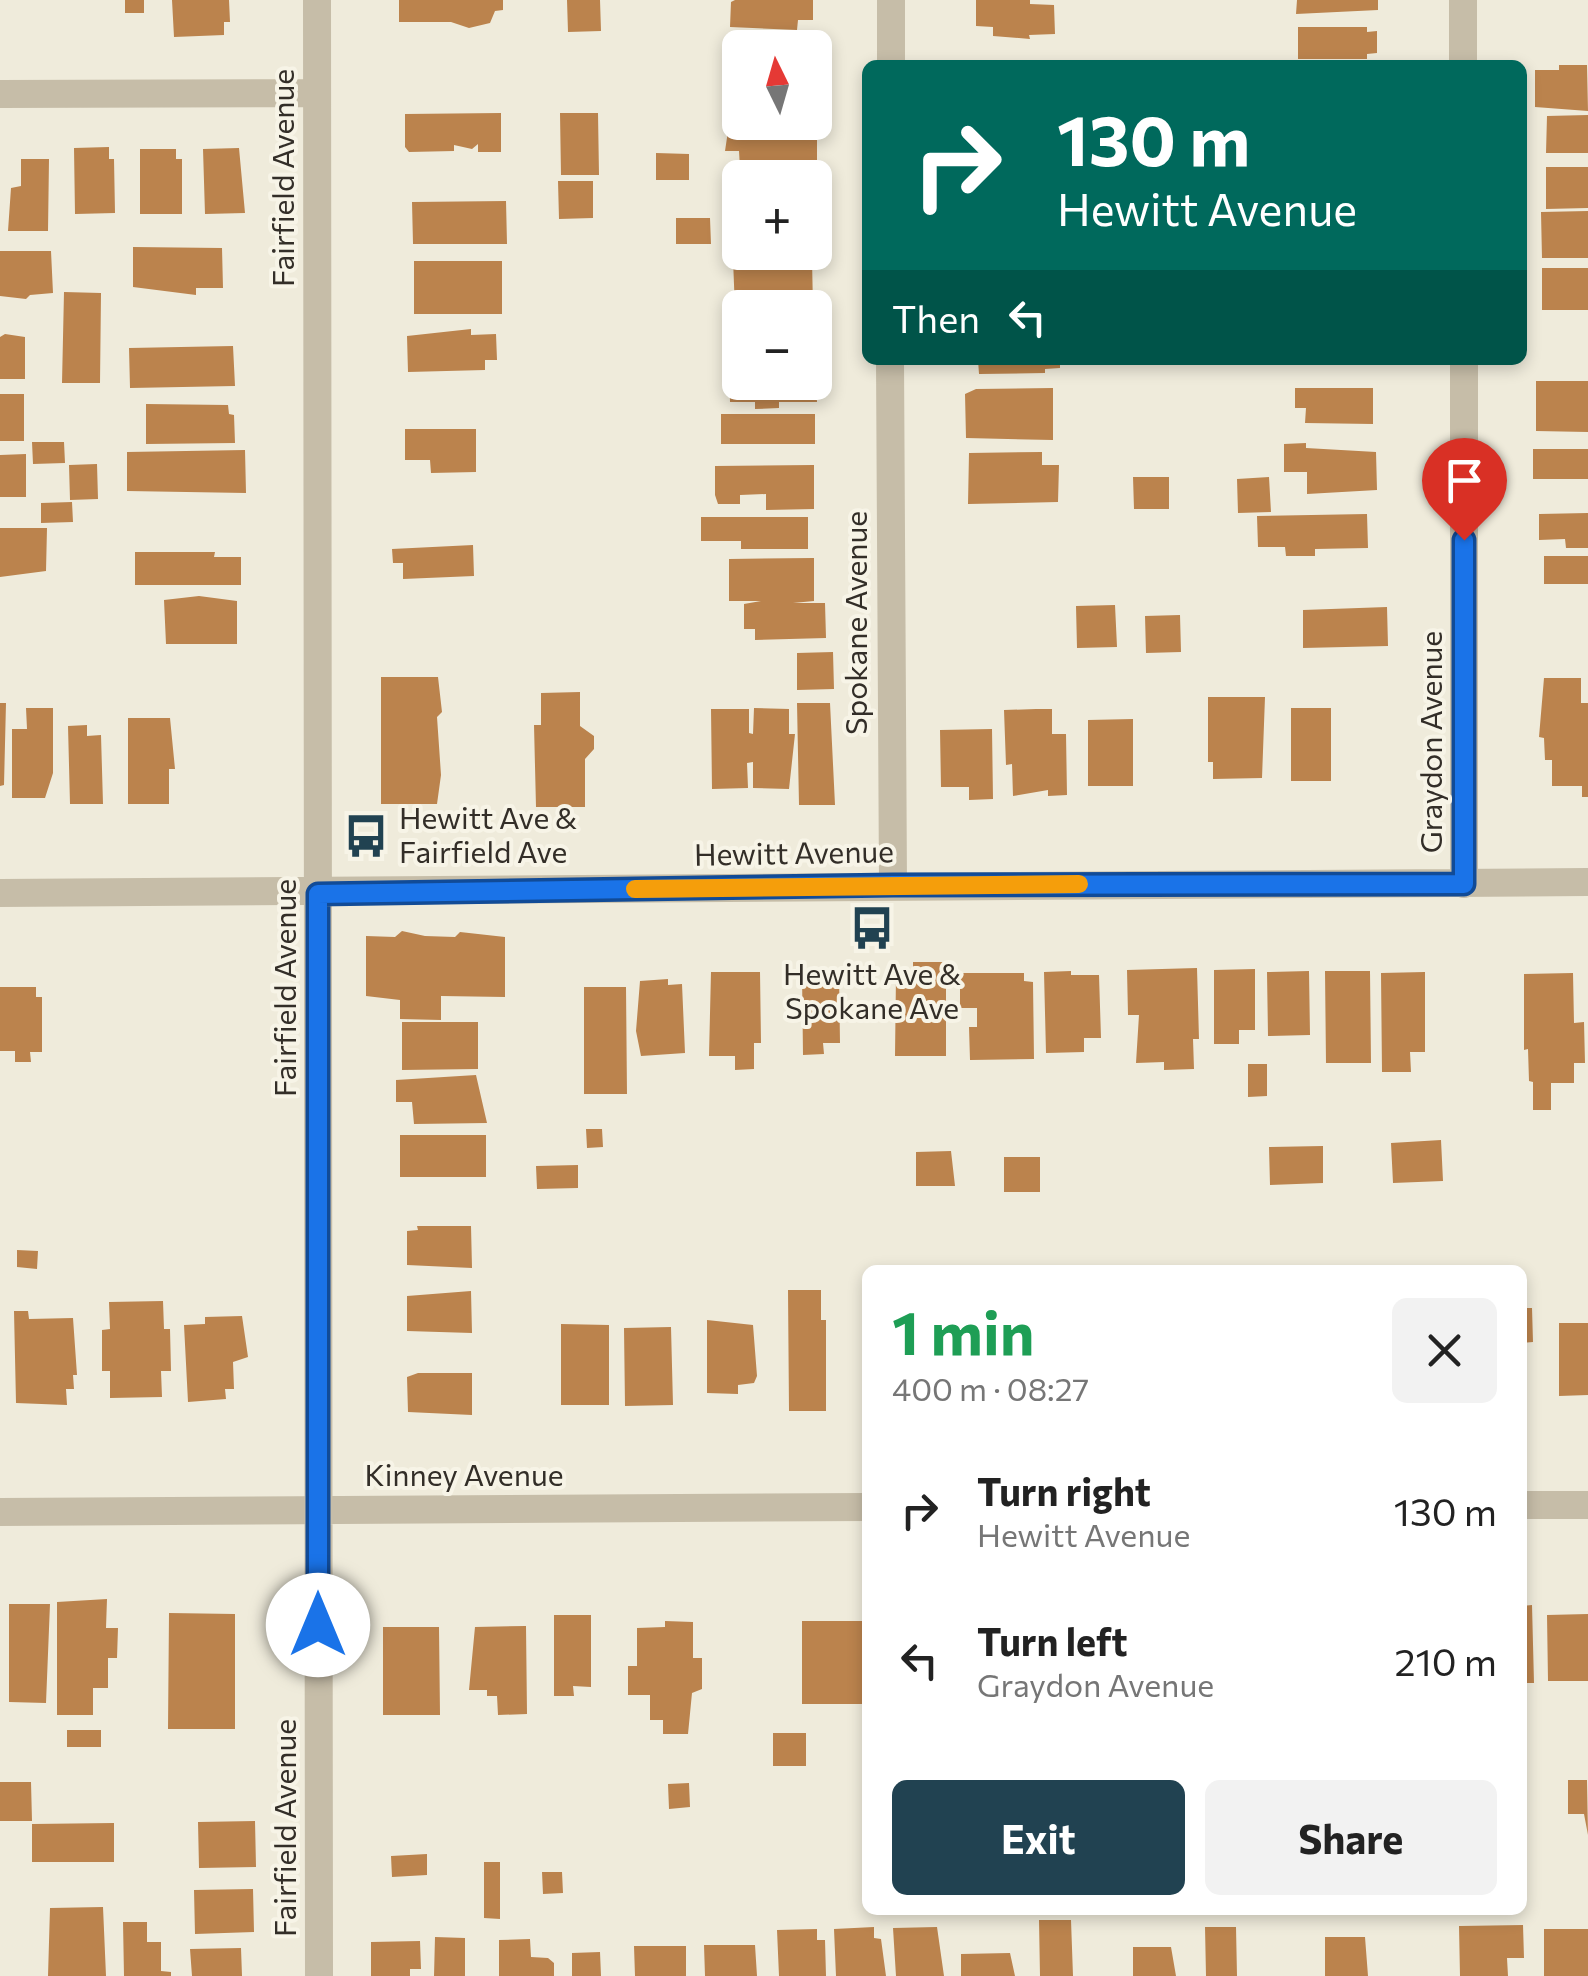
<!DOCTYPE html>
<meta charset="utf-8">
<style>
body{margin:0;font-family:Commissioner,sans-serif;background:#f2f2f2;color:#222;height:100vh;display:flex;flex-direction:column;font-size:38px;white-space:nowrap}
*{box-sizing:border-box;margin:0}
p{font-size:32px;color:#767676}
.icon{flex:none;width:55px;height:55px;fill:none;stroke:currentColor;stroke-width:2;stroke-linecap:round;stroke-linejoin:round}
.map{position:relative;flex:1;overflow:hidden}
.drawer{position:absolute;left:862px;top:1265px;width:665px;height:650px;display:flex;flex-direction:column;background:#fff;border-radius:15px;box-shadow:0 5px 15px #0003}
.drawer>*{flex:none}
.top-card{position:absolute;left:862px;top:60px;width:665px;height:305px;border-radius:15px;box-shadow:0 5px 15px #0003;background:#00695c;color:#fff;overflow:hidden}
.needle{width:65px;rotate:355deg}
.fabs{position:absolute;left:722px;top:30px;display:grid;gap:20px}
.fabs a{display:grid;place-items:center;width:110px;height:110px;border-radius:15px;background:#fff;box-shadow:0 5px 15px #0003;font-size:50px}
.pin{position:absolute;display:grid;place-items:center;width:85px;height:85px;color:#fff;margin:-102px -42px;border-radius:50% 50% 50% 0;rotate:-45deg;box-shadow:0 0 10px #0007}
.pin .icon{rotate:45deg}
.me{position:absolute;width:110px;margin:-55px;rotate:0deg;stroke-linejoin:round;filter:drop-shadow(0 0 8px #0008)}
.turn{display:flex;align-items:center;gap:35px;height:210px;padding:0 30px;font-size:45px}
.turn .icon{width:130px;height:130px;stroke-width:2.5}
.turn b{display:block;font-size:70px;line-height:85px}
.then{display:flex;align-items:center;height:95px;padding:0 30px;background:#0003;gap:20px;font-size:38px}
.round{display:grid;place-items:center;flex:none;width:105px;height:105px;border-radius:15px;background:#f2f2f2}
.summary{display:flex;align-items:center;justify-content:space-between;height:170px;padding:0 30px}
h1{font-size:60px;font-weight:700;line-height:75px;color:#1e9e55}
.cta{display:flex;gap:20px;margin-top:auto;padding:20px 30px}
.cta a{flex:1;height:115px;border-radius:15px;background:#214251;color:#fff;font-size:40px;font-weight:700;line-height:115px;text-align:center}
.cta a+a{background:#f2f2f2;color:#222}
ul{padding:0;list-style:none}
li{display:flex;align-items:center;gap:30px;height:150px;padding:0 30px}
li div{flex:1}
li b{display:block;font-size:38px}
li em{font-style:normal}
.map>svg:first-child{display:block}
.building{fill:#bb834d}
.lines{fill:none;stroke-linecap:round;stroke-linejoin:round}
.minor{stroke:#c6bda8;stroke-width:28}
.route-casing{stroke:#114b97;stroke-width:25}
.route{stroke:#1a73e8;stroke-width:18}
.slow{stroke:#f59e0b;stroke-width:18}
.labels{text-anchor:middle;stroke-width:8;stroke-linejoin:round;paint-order:stroke}
.street-label{font-size:30px;fill:#332e28;stroke:#f7f4e7}
.poi-label{font-size:30px;fill:#332e28;stroke:#f7f4e7;text-anchor:start}
</style>
<div class="map">
<svg width="1588" height="1976" viewBox="0 0 1588 1976">
<rect width="100%" height="100%" fill="#efebdb"/>
<!-- building -->
<path class="building" d="M125 0H144V13H125Z
M172 0H229L230 22H224V35L174 37Z
M399 0H503V10L495 11 490 23 469 28 451 22H399Z
M567 0H600L601 31 568 32Z
M813 0V20H798L797 30 730 27 731 2 735 0Z
M976 0H1030V4L1054 5 1055 34 1029 35 1030 39 993 36V27L976 26Z
M1297 0H1378V10L1296 14Z
M1298 27H1367V32L1377 31V53L1367 54V59H1298Z
M1559 65H1587L1588 111 1535 107V70H1559Z
M731 111H740V122H817V162L740 168 739 151H725Z
M501 113V152H478V144L472 149 454 145V151L409 152 405 147V114Z
M560 113H598L599 175H561Z
M1588 115V153H1546L1547 116Z
M109 147V159H114L115 213 75 214 74 148Z
M239 148 245 213 205 214 203 149Z
M140 149H176V159H182V214H140Z
M656 153 689 154V180H656Z
M21 159H49L48 231H8L11 188 21 186Z
M1546 167H1588V208L1546 209Z
M558 181H593V218L559 219Z
M506 201 507 244H413L412 202Z
M1588 211V258H1542L1541 212Z
M676 218H710L711 244H676Z
M133 247 222 248 223 288H196V295L133 287Z
M0 251H51L53 293 30 295 26 299 0 296Z
M766 254 812 259 813 308 735 310 733 259H761Z
M414 261H502V314H414Z
M1542 268H1588V310H1542Z
M64 292 101 293 100 383H62Z
M471 329V335L496 334 497 360H485V370L408 372 407 336Z
M740 330V362L722 363V331Z
M5 334 25 337V379H0V337Z
M233 346 235 386 130 388 129 348Z
M978 360H1060V368L1045 369V373L979 374Z
M740 364V382H816L817 402H779V408L755 409V402H730L729 365Z
M1536 381H1588V432L1536 431Z
M1053 388V440L966 438 965 394 976 389Z
M1295 388H1373V424L1305 423 1306 408H1295Z
M0 394H24V441H0Z
M146 404 228 405 229 414 234 415 235 443 146 444Z
M721 414H815V444H721Z
M405 429H476V472L431 473 430 460H405Z
M32 442H64L65 463 33 464Z
M1306 443V448L1376 452 1377 490 1307 494V472H1284V444Z
M1533 449H1588V479H1533Z
M245 450 246 493 127 491V452Z
M1042 452V465H1059L1058 502 968 504 969 453Z
M26 454V497H0V455Z
M97 464 98 499 70 500 69 465Z
M814 465V509L766 510V494L740 495V504H718L715 495V466Z
M1133 477H1169V509H1134Z
M1269 477 1271 512 1238 513 1237 479Z
M72 502 73 522 41 523V503Z
M1588 513V548H1566L1565 539 1539 540V514Z
M1367 514 1368 548 1315 549V556H1286L1285 547H1258L1257 516Z
M701 517H808V549H741V541H701Z
M0 528H47L46 571 0 577Z
M473 545 474 576 403 579V563H393L392 549Z
M135 552H215L214 557H241V585H135Z
M1544 556H1588V584H1544Z
M814 558V601L793 603H825L826 638 755 640V629H744V604L761 601H729V559Z
M199 596 237 601V644H166L164 600Z
M1115 605 1117 647 1077 648 1076 606Z
M1387 607 1388 646 1303 648V610Z
M1180 615 1181 652 1146 653 1145 616Z
M833 652 834 689 797 690V653Z
M381 677H438L442 712 437 717 441 775 437 804H381Z
M1544 678H1581V703H1588V797H1582V786H1552V760H1545L1544 738 1539 737Z
M580 692V726L594 736V749L585 759V807H536L534 725H541V693Z
M1208 697H1265L1262 778 1213 779V762H1208Z
M0 703H6L4 785 0 786Z
M797 703H830L835 805H799Z
M26 708H53V773L45 798H12V729H27Z
M754 708 789 709V734H795L789 789 753 788V762L747 763 748 788 712 789 711 709H749V733L753 734Z
M1291 708H1331V781H1291Z
M1036 709H1052V734H1066L1067 795 1048 796V790L1013 796 1012 764 1006 765 1004 710Z
M128 718H170L175 769H169V804H128Z
M1133 719V786H1088V720Z
M87 725V736L101 735 103 804H70L68 726Z
M992 729 993 799 969 800V787H941L940 730Z
M402 931 425 936 455 937 460 932 505 937V997L441 996V1020L400 1019V1000L366 996V936L395 937Z
M913 962H946V1056H895L896 975 913 976Z
M1197 968 1199 1039H1193L1194 1069 1164 1070V1062L1136 1063 1139 1015H1128L1127 970Z
M1255 969V1030H1239V1044H1214V970Z
M1071 971V975H1099L1101 1038H1084V1052L1046 1053 1044 972Z
M1309 971 1310 1035 1268 1036 1267 972Z
M1325 971H1370L1371 1063H1326Z
M711 972H760L761 1043H754V1069L735 1070V1056H709Z
M839 972 840 1043H823L824 1054 803 1055 802 973Z
M1425 972V1052H1410L1411 1072H1382L1381 973Z
M960 973H1024V981L1033 982 1034 1059 970 1060 969 1027H977V1008H960Z
M1573 973 1574 1023 1584 1022 1585 1063H1574V1083H1551V1110H1533V1082L1529 1081 1528 1049 1524 1050V974Z
M668 979V985L682 984 685 1053 641 1056 636 1031 640 981Z
M0 987H36V997H42V1052H30L31 1062H15V1051H0Z
M584 987H626L627 1094H584Z
M402 1022H478V1069L402 1070Z
M1248 1064H1267V1096L1248 1097Z
M476 1075 487 1123 414 1124 412 1102H396V1080Z
M586 1129H602L603 1147 587 1148Z
M400 1135H486V1177H400Z
M1441 1140 1443 1181 1393 1183 1391 1143Z
M1323 1146V1183L1270 1185 1269 1147Z
M951 1151 955 1186H916V1152Z
M1004 1157H1040V1192H1004Z
M578 1165V1188L537 1189 536 1166Z
M417 1226H471L472 1268 407 1265V1231L418 1230Z
M17 1250 38 1251 37 1269 17 1267Z
M788 1290H821V1320H826V1411H789Z
M471 1291 472 1333 407 1331V1296Z
M163 1301 164 1329H170L171 1371H161L162 1397 110 1398V1371H102V1330L110 1329 109 1302Z
M1522 1308H1532L1533 1342 1522 1343Z
M14 1311H28L29 1319 73 1318 77 1375H73L74 1389H66L67 1405 16 1403Z
M242 1316 248 1357 233 1362 234 1389H225L226 1399 188 1402 184 1325 205 1324V1317Z
M707 1320 753 1325 757 1376 754 1383 738 1385V1394L707 1393Z
M1559 1323H1588V1395L1559 1396Z
M561 1324 609 1325V1405H561Z
M671 1327 673 1405 625 1406 624 1328Z
M418 1373H472V1415L408 1412 407 1377Z
M107 1599 106 1628H118L117 1658H108V1688H93V1715H57V1602Z
M9 1604H50L46 1703 9 1702Z
M1532 1605 1534 1683H1522V1606Z
M169 1613 235 1614V1729H168Z
M1588 1614V1681H1548L1547 1615Z
M554 1615H591V1687L573 1686 574 1696H554Z
M665 1621 693 1622V1658H702V1689L692 1693 688 1734H663V1720H650V1695H628V1666H637V1628L665 1627Z
M802 1621H866V1704H802Z
M526 1626 527 1714 498 1715 497 1696H487V1690H469L475 1627Z
M383 1627H439L440 1715H383Z
M67 1730H101V1747H67Z
M773 1733H806V1766H773Z
M1568 1780H1587L1588 1835 1584 1814H1568Z
M0 1782H31L32 1821H0Z
M689 1783 690 1807 669 1809 668 1784Z
M255 1821 256 1867 199 1868 198 1822Z
M114 1823V1862H32V1824Z
M427 1854V1875L392 1877 391 1856Z
M484 1862H500V1919L484 1918Z
M542 1872H562L563 1893 543 1894Z
M253 1889 254 1932 195 1934 194 1890Z
M103 1907 106 1976H48L50 1908Z
M1039 1920H1071L1073 1976H1040Z
M123 1922H147V1942H161V1971L171 1972V1976H124Z
M1523 1925 1524 1958H1507L1508 1976H1460L1459 1926Z
M874 1927V1938L881 1939 886 1976H836L834 1929Z
M937 1927 944 1976H896L893 1928Z
M1205 1927H1236L1237 1976H1206Z
M817 1929V1940H825L826 1976H779L777 1930Z
M1544 1929H1588V1976H1544Z
M435 1937 465 1938V1976H434Z
M1325 1937H1365L1368 1976H1325Z
M530 1939 531 1957 548 1958 554 1963V1976H499V1940Z
M420 1941 421 1969H410V1976H371V1942Z
M704 1945H755L757 1976H705Z
M634 1946H686V1976H635Z
M1133 1947H1171L1176 1976H1133Z
M241 1948 242 1976H192L190 1949Z
M600 1952 601 1976H572V1953Z
M1010 1953 1015 1976H961V1954Z"/>
<g class="lines">
<!-- minor -->
<path class="minor" d="M317 0 319 1976
M1463 0V65
M891 65V0
M0 94 315 93
M890 360 893 885
M1464 360V884
M0 893 1588 882
M1522 1505H1588
M0 1512 868 1507"/>
</g>
<g class="lines">
<!-- route casing -->
<g class="route-casing">
<path id="route" d="M318 1625V894L893 885 1464 884V540"/>
</g>
<!-- route -->
<use href="#route" class="route"/>
<!-- slow -->
<path class="slow" d="M635 889 1079 884"/>
</g>
<!-- icons -->
<defs>
<g id="bus-bare" transform="scale(3.45)"><path d="M-5-6H5V4H4V6H2V4H-2V6H-4V4H-5ZM-3.5-4V0h7V-4ZM-3.5 1.2v1.5H-2V1.2ZM2 1.2v1.5H3.5V1.2Z" fill="#214251" stroke="#f7f4e7" stroke-width="2.5" paint-order="stroke"/></g>
</defs>
<g fill-rule="evenodd">
<use href="#bus-bare" x="366" y="836"/>
<use href="#bus-bare" x="872" y="928"/>
</g>
<g class="labels">
<!-- street labels -->
<g class="street-label">
<text transform="translate(284 178) rotate(-90)" y="10">Fairfield Avenue</text>
<text transform="translate(857 623) rotate(-90)" y="10">Spokane Avenue</text>
<text transform="translate(1432 742) rotate(-90)" y="10">Graydon Avenue</text>
<text transform="translate(794 854) rotate(-1)" y="10">Hewitt Avenue</text>
<text transform="translate(286 988) rotate(-90)" y="10">Fairfield Avenue</text>
<text x="464" y="1486">Kinney Avenue</text>
<text transform="translate(286 1828) rotate(-90)" y="10">Fairfield Avenue</text>
</g>
<!-- poi labels -->
<g class="poi-label">
<text x="399" y="829">Hewitt Ave &amp;<tspan x="399" dy="34">Fairfield Ave</tspan></text>
<text x="872" y="985" text-anchor="middle">Hewitt Ave &amp;<tspan x="872" dy="34">Spokane Ave</tspan></text>
</g>
</g>
</svg>
<div class="fabs">
<a><svg class="needle" viewBox="-14 -14 28 28"><path d="M0-13l5 13h-10z" fill="#e53935"/><path d="M0 13l5-13h-10z" fill="#767676"/></svg></a>
<a>+</a>
<a>−</a>
</div>
<div class="pin" style="left:1464px;top:540px;background:#d93025"><svg class="icon" aria-label="arrive" viewBox="0 0 24 24"><path d="M6 21V4h12l-3 4 3 4H6"/></svg></div>
<svg class="me" style="left:318px;top:1625px" viewBox="-20 -20 40 40"><circle r="19" fill="#fff"/><path d="M0-13L10 11 0 6-10 11z" fill="#1a73e8"/></svg>
<div class="top-card">
<div class="turn"><svg class="icon" aria-label="right" viewBox="0 0 24 24"><path d="M7 20v-9h11M14 6l5 5-5 5"/></svg><div><b>130 m</b>Hewitt Avenue</div></div>
<div class="then">Then<svg class="icon" aria-label="left" viewBox="0 0 24 24"><path d="M17 20v-9H6M10 6l-5 5 5 5"/></svg></div>
</div>
<section class="drawer">
<div class="summary"><div><h1>1 min</h1><p>400 m · 08:27</p></div><a class="round"><svg class="icon" aria-label="close" viewBox="0 0 24 24"><path d="M6 6l12 12M18 6L6 18"/></svg></a></div>
<ul>
<li><svg class="icon" aria-label="right" viewBox="0 0 24 24"><path d="M7 20v-9h11M14 6l5 5-5 5"/></svg><div><b>Turn right</b><p>Hewitt Avenue</p></div><em>130 m</em></li>
<li><svg class="icon" aria-label="left" viewBox="0 0 24 24"><path d="M17 20v-9H6M10 6l-5 5 5 5"/></svg><div><b>Turn left</b><p>Graydon Avenue</p></div><em>210 m</em></li>
</ul>
<div class="cta"><a>Exit</a><a>Share</a></div>
</section>
</div>
